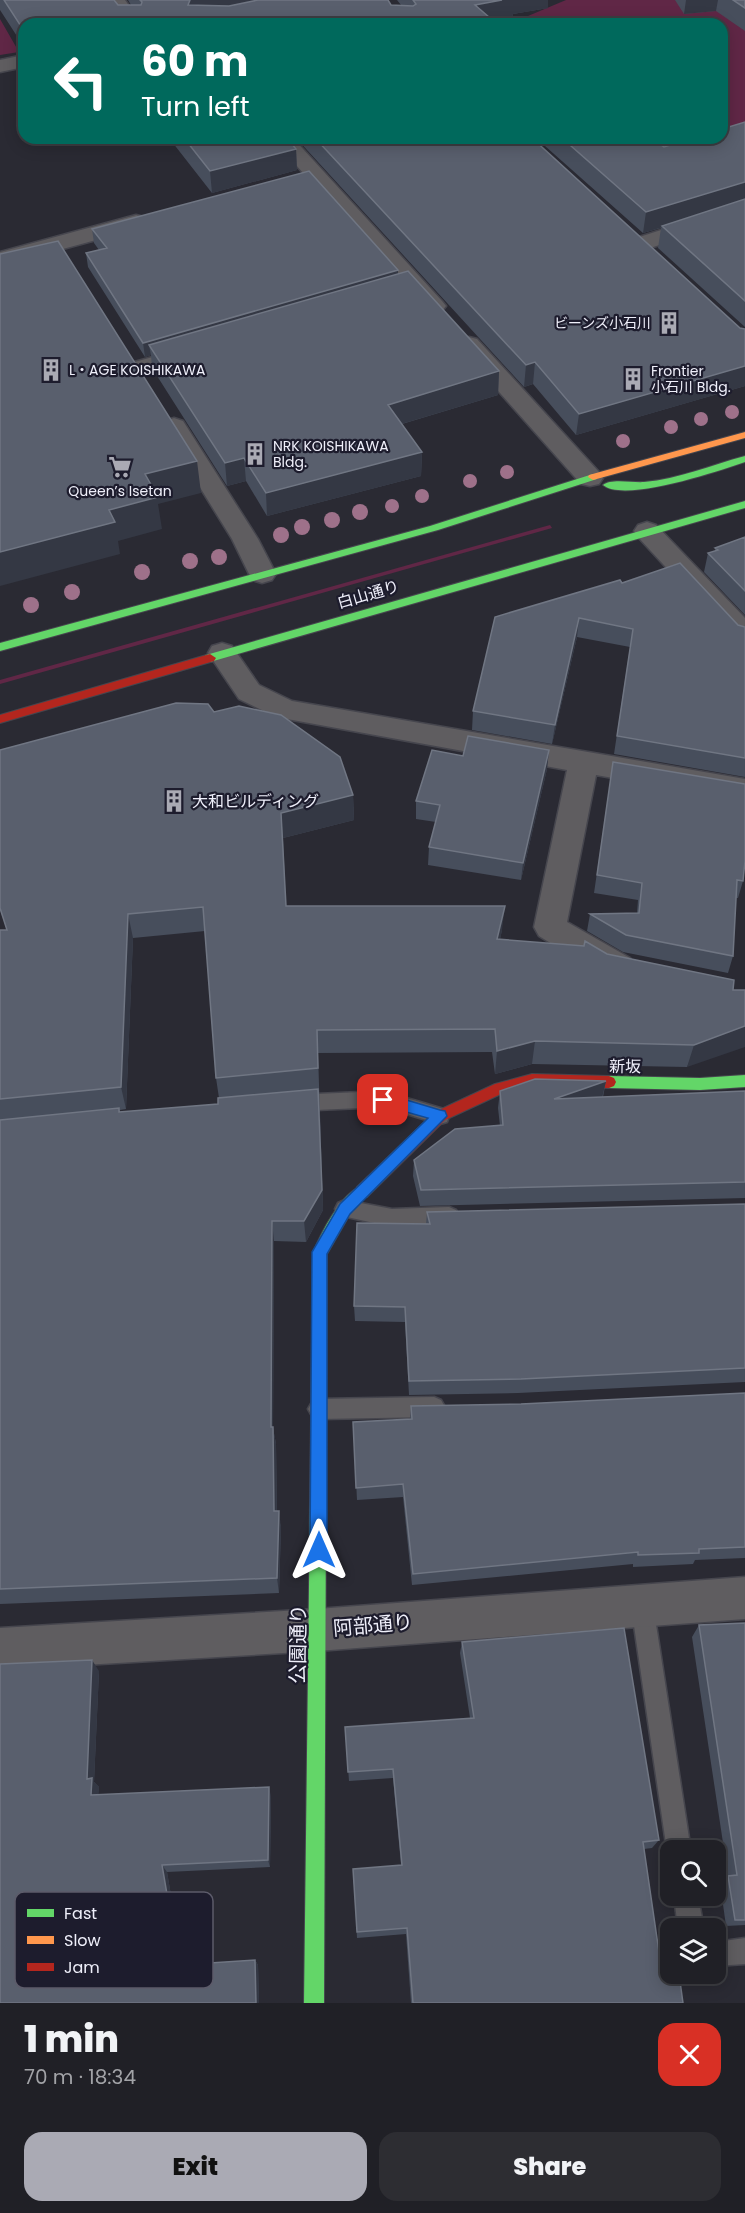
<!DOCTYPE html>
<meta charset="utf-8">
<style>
body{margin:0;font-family:Poppins,"Noto Sans JP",sans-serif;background:#2d2d32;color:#f1f3f6;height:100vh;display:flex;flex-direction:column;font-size:22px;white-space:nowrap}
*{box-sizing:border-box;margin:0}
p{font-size:20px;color:#a2a3a7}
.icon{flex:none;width:33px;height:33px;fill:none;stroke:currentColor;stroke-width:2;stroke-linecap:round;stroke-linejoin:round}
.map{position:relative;height:2003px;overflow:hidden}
.panel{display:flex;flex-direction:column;background:#202026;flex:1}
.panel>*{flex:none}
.banner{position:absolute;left:18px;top:18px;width:710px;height:126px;border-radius:18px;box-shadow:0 3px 15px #0003,0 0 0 2px #3d3e43;background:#00695c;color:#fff;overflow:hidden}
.fabs{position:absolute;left:660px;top:1840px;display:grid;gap:12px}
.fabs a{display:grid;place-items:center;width:66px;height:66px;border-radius:12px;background:#202026;box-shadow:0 3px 15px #0003,0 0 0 2px #3d3e43;font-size:30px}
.pin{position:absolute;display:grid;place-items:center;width:51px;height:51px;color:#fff;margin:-26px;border-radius:12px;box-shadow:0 3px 9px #0006}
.me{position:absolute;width:66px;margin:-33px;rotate:0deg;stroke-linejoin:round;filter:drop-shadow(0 0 4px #0008)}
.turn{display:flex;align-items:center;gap:21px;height:126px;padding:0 24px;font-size:27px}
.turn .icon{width:78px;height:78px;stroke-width:2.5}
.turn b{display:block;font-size:42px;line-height:51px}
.round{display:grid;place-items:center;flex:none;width:63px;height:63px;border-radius:18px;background:#2d2d32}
.head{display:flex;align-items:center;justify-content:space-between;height:102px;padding:0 24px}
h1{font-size:36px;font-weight:800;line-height:45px}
.primary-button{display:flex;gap:12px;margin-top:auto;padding:12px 24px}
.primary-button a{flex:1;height:69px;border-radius:18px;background:#aaaab4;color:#111;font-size:24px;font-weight:800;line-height:69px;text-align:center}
.primary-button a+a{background:#2d2d32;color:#f1f3f6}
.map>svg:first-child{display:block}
.green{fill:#602746}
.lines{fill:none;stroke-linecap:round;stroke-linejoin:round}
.lane-casing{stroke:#46464e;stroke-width:3}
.street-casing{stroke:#46464e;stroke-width:3}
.fast-casing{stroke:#46464e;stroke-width:2}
.slow-casing{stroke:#46464e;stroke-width:2}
.jam-casing{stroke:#46464e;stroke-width:2}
.lane{fill:#5f5d60;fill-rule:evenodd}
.street{fill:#5f5d60;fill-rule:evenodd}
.fast{fill:#63d668;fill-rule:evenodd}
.slow{fill:#ff974d;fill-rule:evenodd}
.jam{fill:#b3261e;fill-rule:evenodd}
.tree{fill:#9e718a}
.wall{fill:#474e5c;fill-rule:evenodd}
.shaded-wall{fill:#343844}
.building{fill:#595f6d;stroke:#707683;stroke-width:1.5}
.route{fill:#1a73e8;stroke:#114b97;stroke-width:1.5}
.labels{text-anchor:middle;stroke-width:4.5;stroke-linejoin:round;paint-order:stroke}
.far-poi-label{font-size:14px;fill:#efeffa;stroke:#1d1c2d;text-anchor:start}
.street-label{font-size:16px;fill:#efeffa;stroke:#1d1c2d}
.poi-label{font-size:16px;fill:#efeffa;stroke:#1d1c2d;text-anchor:start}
.near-street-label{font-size:20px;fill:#efeffa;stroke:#1d1c2d}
.key{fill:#1d1c2d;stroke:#5c5b6a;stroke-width:1.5}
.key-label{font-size:16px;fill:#efeffa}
</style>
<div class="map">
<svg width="745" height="2003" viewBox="0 0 745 2003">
<rect width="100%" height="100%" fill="#2a2a33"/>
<!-- green -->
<path class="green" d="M566 0H745V131L722 138V24H509Z
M0 19 19 52 0 55Z
M550 525 552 528 0 684V680Z"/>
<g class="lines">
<!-- lane casing -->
<g class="lane-casing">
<path id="lane" d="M174 351 179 352 181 355 179 358 136 370 129 366 131 363Z
M383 1091 447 1110 449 1116 447 1122 440 1124 383 1107 294 1111 287 1109 285 1103 287 1097 294 1095Z
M345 1200 392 1209 449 1207 456 1210 459 1216 456 1222 449 1225 392 1227 338 1215 335 1209 338 1203Z
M434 1397 441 1400 445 1407 441 1414 434 1417 319 1419 312 1416 308 1409 312 1402 319 1399Z
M642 1594 650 1597 653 1605 691 1851H670V1860L667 1851 631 1605 634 1597Z
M674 1896H698L704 1929H678Z
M745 1938V1964L716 1966V1942Z"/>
</g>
<!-- street casing -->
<g class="street-casing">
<path id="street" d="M105 0H125L142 24H122Z
M24 55V67L0 72V60Z
M272 138H293L442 301 446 306 442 311 434 313 426 311Z
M745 203V217L638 252 630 250 627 245 630 240Z
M136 215 144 217 147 222 144 227 0 266V252Z
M469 337 477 339 599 472 603 478 599 484 590 486 581 484 461 349 457 344 461 339Z
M174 418 183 421 258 539 276 574 272 580 262 583 252 580 232 539 162 426 165 421Z
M647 522 656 525 745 618V645L735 642 638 537 634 531 638 525Z
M222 643 232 646 259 685 292 701 745 779V801L596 775 567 922 630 958 635 967 630 976C619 980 614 979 603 975L539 936 534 927 567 770 276 717 239 699 208 653 212 646Z
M745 1577V1619L317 1651 0 1670V1628L317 1609Z"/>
</g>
<!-- fast casing -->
<g class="fast-casing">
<path id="fast" d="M745 456V462C719 471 624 503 603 485 611 478 633 483 644 482 679 479 711 465 745 456Z
M593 474 597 475V479L438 530 0 651V643L430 526Z
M745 501V508L210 662 204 658 206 655Z
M745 1075V1087L700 1090 609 1088 604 1086 602 1082 604 1078 609 1076 700 1078Z
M362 1186 367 1187 369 1192 350 1214 327 1254 324 2003H304L313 1253C321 1233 341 1193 362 1186Z"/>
</g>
<!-- slow casing -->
<g class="slow-casing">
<path id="slow" d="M745 432V438L593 480 588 477 589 475Z"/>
</g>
<!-- jam casing -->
<g class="jam-casing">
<path id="jam" d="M210 654 216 658 214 661 0 723V715Z
M532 1074 609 1076 614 1078 616 1082 614 1086 609 1088 532 1086 503 1093 445 1120 367 1197 362 1198 357 1197 355 1192 357 1187 435 1112 495 1084Z"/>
</g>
<!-- lane -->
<use href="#lane" class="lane"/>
<!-- street -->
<use href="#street" class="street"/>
<!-- fast -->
<use href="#fast" class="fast"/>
<!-- slow -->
<use href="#slow" class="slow"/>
<!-- jam -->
<use href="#jam" class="jam"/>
</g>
<!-- trees -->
<g class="tree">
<circle cx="732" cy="412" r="7"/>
<circle cx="701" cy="419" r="7"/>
<circle cx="671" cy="427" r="7"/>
<circle cx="623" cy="441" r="7"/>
<circle cx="507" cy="472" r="7"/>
<circle cx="470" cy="481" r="7"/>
<circle cx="422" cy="496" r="7"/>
<circle cx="392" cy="506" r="7"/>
<circle cx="360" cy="512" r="8"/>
<circle cx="332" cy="520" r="8"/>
<circle cx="302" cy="527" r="8"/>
<circle cx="281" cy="535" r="8"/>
<circle cx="219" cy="557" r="8"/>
<circle cx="190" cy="561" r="8"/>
<circle cx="142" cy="572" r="8"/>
<circle cx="72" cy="592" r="8"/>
<circle cx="31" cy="605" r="8"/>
</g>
<!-- wall -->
<path class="wall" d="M0 0H114L118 5H131L128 0H388L391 5H401L397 0H548V8L513 14 512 18 495 22 24 24V47L0 10Z
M675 0H745V31L716 11 684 14Z
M745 122V327L658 248 661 228 643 233 536 138H651L664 147Z
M169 138H287L296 149 297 170 212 193Z
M296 138H532L740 328 745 329V386L576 435 533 384 524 387Z
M92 229 398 273 499 371 498 395 402 424 422 452 421 476 267 516 246 481 227 486 152 368 151 355 145 357 88 267 86 253 99 250 94 243Z
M745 537V615L704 572 708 553 715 551V548Z
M622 583 745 627V777L614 754 630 647 577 637 552 744 472 730 473 711 495 617Z
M214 712 353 795 354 820 283 838 286 906 502 930 500 939 607 954 734 980 687 1067 532 1064 495 1074 492 1052 318 1053 323 1210 306 1242 274 1241 273 1428 276 1444 277 1511 281 1527 279 1593 0 1604V930H7L0 910V750ZM205 931 216 1078 219 1098 218 1104 120 1112V1110L126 1109 133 938Z
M549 750 547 769 521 880 428 865 429 847 436 822 416 819V801L463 756Z
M613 762 743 881 738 898H736L733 956 728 973 623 952 587 931 590 914 637 913 638 900 594 893Z
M606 1081 603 1097 745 1091V1198L420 1206 413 1176 414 1160 500 1126 498 1108 500 1091Z
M745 1204V1382L518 1393 409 1395 405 1322 355 1321 354 1306 426 1224 427 1212Z
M745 1393V1558L695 1560 693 1564 633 1567V1564L412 1585 403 1497 357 1500 353 1422 410 1419 411 1406 521 1404Z
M745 1623V1925L726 1926 720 1883 728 1876 692 1637 699 1625Z
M462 1642 659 1840 652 1848 644 1849 659 1952 683 2003H411L406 1934 357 1938 353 1869 401 1865 393 1778 349 1781 345 1727 470 1718 460 1653Z
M99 1671 94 1782 99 1787 98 1794 271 1796 270 1867 167 1872 183 1965 255 1960 258 1965 259 2003H0Z"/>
<!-- shaded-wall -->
<path class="shaded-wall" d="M190 0H281L193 18 188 5Z
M502 0H548V8L513 14 512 18 482 24 475 5Z
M686 0H718L716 11 684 14Z
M296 149 297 170 212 193 210 171Z
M745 182V202L643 233 646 212Z
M398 270V284L149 345 151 355 145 357 143 343Z
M535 362 533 384 524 387 526 365Z
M745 366V386L576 435 579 414Z
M499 371 498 395 388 428V405Z
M422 452 421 476 267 516 266 493Z
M244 458 246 481 227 486 225 463Z
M197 461 201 493 158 504 162 529 118 541 120 554 0 586V552L109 510 145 474Z
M579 618 577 637 552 744 555 725Z
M549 750 547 769 521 880 523 863Z
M353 795 354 820 283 838 281 813Z
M505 906 502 930 495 963 497 939Z
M128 914 133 938 126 1109 121 1087Z
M745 1026V1047L687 1067 694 1045Z
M535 1041 532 1064 495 1074 497 1051Z
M606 1081 602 1098 554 1099Z
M320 1111 323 1210 306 1242 304 1221Z
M272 1221 274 1241 273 1428 276 1444 277 1527 274 1511 271 1427Z
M279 1511 281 1527 279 1593 277 1578Z
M92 1660 99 1671 94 1782 99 1787 98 1803 91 1795 87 1779Z
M269 1787 271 1796 270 1867 268 1860Z
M162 1865 167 1872 184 1970 179 1965Z
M255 1960 258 1965 259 2003H256Z"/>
<!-- building -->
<path class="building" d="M4 0H114L118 5H141L142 2 140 0H190L188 5 229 6 258 0H388L391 5 413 6 416 4 413 0H502L475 5 497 24H24V31Z
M733 0H745V8Z
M745 122V182L646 212 562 138H651L664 147 692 138H722V129Z
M184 138H287L296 149 210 171Z
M315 138H532L740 328 745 329V366L579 414 535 362 526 365Z
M309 171 398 270 143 343 86 253 107 248 92 229Z
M745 199V301L662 226Z
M58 241 197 461 145 474 158 497 109 510 115 522 0 552V254Z
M408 271 499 371 388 405 422 452 266 493 244 458 225 463 149 345Z
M745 537V591L708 553 718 550 715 548Z
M680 563 738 625 745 627V758L617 736 633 629 579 618 555 725 473 711 495 617 620 580 622 583Z
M176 703 208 704 214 712 239 706 281 715 340 757 353 795 281 813 286 906H505L497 939 584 946 585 941 607 954 734 980 733 990H745V1026L694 1045 535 1041 497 1051 495 1029 317 1030 318 1068 216 1078 203 907 128 914 121 1087 0 1099V930H7L0 908V750Z
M468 736 549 750 523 863 429 847 440 805 416 801 432 750 463 756Z
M613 762 745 784V861L743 881 737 880 733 956 626 935 590 914 639 913 642 883 597 875Z
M535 1079 606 1081 554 1099 745 1091V1182L421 1190 414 1160 455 1129 503 1125 500 1091Z
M318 1089 322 1190 304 1221H272L271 1427H273L274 1511H279L277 1578 0 1589V1120L119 1108V1112L218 1104V1098Z
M745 1204V1368L521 1379 409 1381 405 1307 354 1306 357 1223 430 1224 427 1212Z
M745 1393V1547L699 1549V1553L638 1555V1552L413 1574 403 1484 356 1488 353 1422 412 1419 411 1406 521 1404Z
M745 1623V1920H735L728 1876 737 1875 699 1625Z
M624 1628 659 1840 643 1842 659 1952 670 1951V1974H679L683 2003H413L407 1928 357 1932 353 1869 402 1865 393 1769 348 1772 345 1727 474 1718 462 1642Z
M92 1660 87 1779 92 1778 91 1795 269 1787 268 1860 162 1865 179 1965 255 1960 256 2003H0V1664Z"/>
<!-- route -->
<path class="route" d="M383 1093 440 1110 445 1111 447 1116 350 1214 327 1254V1550L325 1556 319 1559 313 1556 310 1550 312 1252 340 1204 428 1118 378 1104 376 1100 378 1095Z"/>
<!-- icons -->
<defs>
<g id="building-bare" transform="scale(1.8)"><path d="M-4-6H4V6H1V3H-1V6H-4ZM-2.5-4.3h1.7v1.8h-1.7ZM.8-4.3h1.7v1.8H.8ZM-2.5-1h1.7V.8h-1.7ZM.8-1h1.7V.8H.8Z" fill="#aaaab4" stroke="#1d1c2d" stroke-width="2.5" paint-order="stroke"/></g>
<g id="supermarket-bare" transform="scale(1.8)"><path d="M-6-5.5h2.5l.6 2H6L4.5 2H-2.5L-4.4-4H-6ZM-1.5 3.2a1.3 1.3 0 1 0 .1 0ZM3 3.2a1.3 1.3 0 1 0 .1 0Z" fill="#aaaab4" stroke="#1d1c2d" stroke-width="2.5" paint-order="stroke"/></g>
</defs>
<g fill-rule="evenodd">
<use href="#building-bare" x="669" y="323"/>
<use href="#building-bare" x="51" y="370"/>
<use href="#building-bare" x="633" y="379"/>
<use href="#building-bare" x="255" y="454"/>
<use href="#supermarket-bare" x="120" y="467"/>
<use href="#building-bare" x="174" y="801"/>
</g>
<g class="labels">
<!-- far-poi labels -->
<g class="far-poi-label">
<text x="651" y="328" text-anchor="end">ビーンズ小石川</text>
<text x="69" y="375">L・AGE KOISHIKAWA</text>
<text x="651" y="376">Frontier<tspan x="651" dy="16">小石川 Bldg.</tspan></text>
<text x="273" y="451">NRK KOISHIKAWA<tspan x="273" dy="16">Bldg.</tspan></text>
<text x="120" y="496" text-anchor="middle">Queen’s Isetan</text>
</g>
<!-- street labels -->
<g class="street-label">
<text transform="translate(368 594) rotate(-16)" y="6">白山通り</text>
<text transform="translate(625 1066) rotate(1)" y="6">新坂</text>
</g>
<!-- poi labels -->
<g class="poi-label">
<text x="192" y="807">大和ビルディング</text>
</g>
<!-- near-street labels -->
<g class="near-street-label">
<text transform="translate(373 1625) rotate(-5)" y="7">阿部通り</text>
<text transform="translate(298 1644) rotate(-89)" y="7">公園通り</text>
</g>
</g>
<!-- legend -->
<rect x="15" y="1892" width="198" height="96" rx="9" class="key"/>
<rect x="27" y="1909" width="27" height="8" fill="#63d668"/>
<rect x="27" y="1936" width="27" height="8" fill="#ff974d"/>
<rect x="27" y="1963" width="27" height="8" fill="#b3261e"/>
<g class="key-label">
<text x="64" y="1919">Fast</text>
<text x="64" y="1946">Slow</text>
<text x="64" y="1973">Jam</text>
</g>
</svg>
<div class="fabs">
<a><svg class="icon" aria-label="search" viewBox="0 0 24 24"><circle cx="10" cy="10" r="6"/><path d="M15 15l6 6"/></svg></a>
<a><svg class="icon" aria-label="layers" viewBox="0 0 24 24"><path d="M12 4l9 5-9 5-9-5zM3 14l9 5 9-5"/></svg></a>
</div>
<div class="pin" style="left:383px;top:1100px;background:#d93025"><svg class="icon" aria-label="arrive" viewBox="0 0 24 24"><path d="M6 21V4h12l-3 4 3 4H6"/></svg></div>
<svg class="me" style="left:319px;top:1550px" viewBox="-20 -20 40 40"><path d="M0-17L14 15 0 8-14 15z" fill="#1a73e8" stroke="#fff" stroke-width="4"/></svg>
<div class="banner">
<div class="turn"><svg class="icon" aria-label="left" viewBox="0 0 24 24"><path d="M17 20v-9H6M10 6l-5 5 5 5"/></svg><div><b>60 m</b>Turn left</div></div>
</div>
</div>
<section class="panel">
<div class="head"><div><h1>1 min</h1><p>70 m · 18:34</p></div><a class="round" style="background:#d93025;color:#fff"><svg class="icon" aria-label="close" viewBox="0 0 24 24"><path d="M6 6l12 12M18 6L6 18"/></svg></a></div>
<div class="primary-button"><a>Exit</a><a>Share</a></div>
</section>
